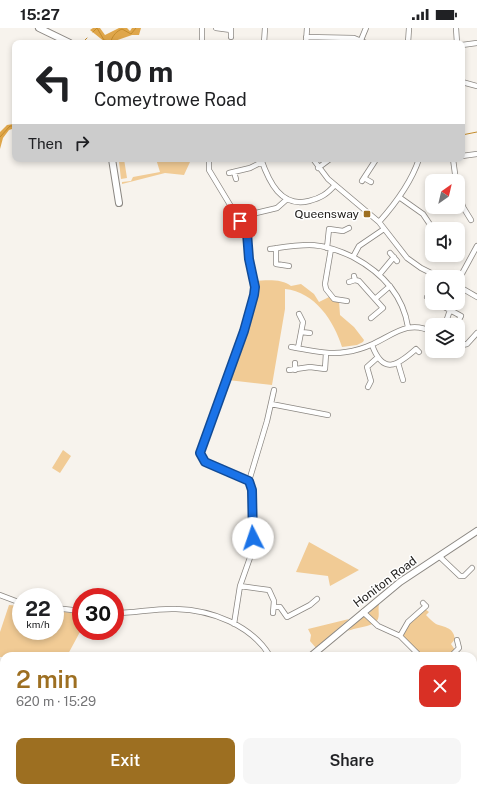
<!DOCTYPE html>
<meta charset="utf-8">
<style>
body{margin:0;font-family:"Public Sans",sans-serif;background:#f6f6f6;color:#202124;height:100vh;display:flex;flex-direction:column;font-size:15px;white-space:nowrap}
*{box-sizing:border-box;margin:0}
p{font-size:13px;color:#757577}
.icon{flex:none;width:22px;height:22px;fill:none;stroke:currentColor;stroke-width:2;stroke-linecap:round;stroke-linejoin:round}
.map{position:relative;flex:1;overflow:hidden}
.panel{position:absolute;left:0px;top:624px;width:477px;height:140px;display:flex;flex-direction:column;background:#fff;border-radius:12px 12px 0 0;box-shadow:0 2px 6px #0003}
.panel>*{flex:none}
.hud{position:absolute;left:12px;top:12px;width:453px;height:122px;border-radius:8px;box-shadow:0 2px 6px #0003;background:#fff;color:#202124;overflow:hidden}
.needle{width:26px;rotate:34deg}
.tools{position:absolute;left:425px;top:146px;display:grid;gap:8px}
.tools a{display:grid;place-items:center;width:40px;height:40px;border-radius:8px;background:#fff;box-shadow:0 2px 6px #0003;font-size:20px}
.speed{position:absolute;left:12px;top:560px;display:flex;gap:8px;font-size:20px;font-weight:700;text-align:center}
.speed>*{display:grid;place-content:center;width:52px;height:52px;border-radius:50%;background:#fff;box-shadow:0 2px 6px #0003;line-height:1}
.speed small{font-size:10px;font-weight:400}
.speed .limit{border:6px solid #d22;background:#fff;color:#111}
.pin{position:absolute;display:grid;place-items:center;width:34px;height:34px;color:#fff;margin:-17px;border-radius:8px;box-shadow:0 2px 6px #0006}
.me{position:absolute;width:44px;margin:-22px;rotate:356deg;stroke-linejoin:round;filter:drop-shadow(0 0 3px #0008)}
.turn{display:flex;align-items:center;gap:14px;height:84px;padding:0 16px;font-size:18px}
.turn .icon{width:52px;height:52px;stroke-width:2.5}
.turn b{display:block;font-size:28px;line-height:34px}
.then{display:flex;align-items:center;height:38px;padding:0 16px;background:#0003;gap:8px;font-size:15px}
.round{display:grid;place-items:center;flex:none;width:42px;height:42px;border-radius:8px;background:#f6f6f6}
.headline{display:flex;align-items:center;justify-content:space-between;height:68px;padding:0 16px}
h1{font-size:24px;font-weight:600;line-height:30px;color:#9d6f21}
.action{display:flex;gap:8px;margin-top:auto;padding:8px 16px}
.action a{flex:1;height:46px;border-radius:8px;background:#9d6f21;color:#fff;font-size:16px;font-weight:600;line-height:46px;text-align:center}
.action a+a{background:#f6f6f6;color:#202124}
.status{display:flex;justify-content:space-between;align-items:center;height:28px;padding:0 20px;background:#fff;direction:ltr}
.status svg{height:11px;fill:currentColor}
.map>svg:first-child{display:block}
.green{fill:#f1cb95}
.forest{fill:#dfa64a}
.lines{fill:none;stroke-linecap:round;stroke-linejoin:round}
.stream{stroke:#c48c2c;stroke-width:1}
.minor-casing{stroke:#8b8782;stroke-width:6}
.tertiary-casing{stroke:#8b8782;stroke-width:8}
.minor{stroke:#fff;stroke-width:4.5}
.tertiary{stroke:#fff;stroke-width:6}
.route-casing{stroke:#114b97;stroke-width:10}
.route{stroke:#1a73e8;stroke-width:7}
.poi-dot{fill:#9d6f21;stroke:#fff;stroke-width:1.5}
.labels{text-anchor:middle;stroke-width:3;stroke-linejoin:round;paint-order:stroke}
.poi-label{font-size:12px;fill:#23211f;stroke:#fff;text-anchor:end}
.street-label{font-size:12px;fill:#23211f;stroke:#fff}
</style>
<div class="status"><b>15:27</b><svg viewBox="0 0 49 12"><path d="M0 12V9h3v3zM5 12V6h3v6zM10 12V3h3v9zM15 12V0h3v12zM26 1h20v11H26zM47 4h2v5h-2z"/></svg></div>
<div class="map">
<svg width="477" height="764" viewBox="0 0 477 764">
<rect width="100%" height="100%" fill="#f7f3ed"/>
<!-- green -->
<path class="green" d="M124 131 127 150 121 151 119 134 120 132Z
M156 131H184L190 134 184 147 165 145 122 156V154L131 153 133 149 160 144Z
M255 253C267 252 283 251 291 258L301 256 314 266 319 274 329 269 339 273 340 287 354 299 364 312 363 314 357 317 342 319C334 293 315 264 285 261V281L272 357 228 352C237 328 260 276 255 253Z
M63 422 71 428 60 445 52 440Z
M309 514 359 542 330 558 328 548 296 544Z
M380 574C377 579 380 586 378 591 374 599 357 599 348 603L361 589 366 588Z
M9 577 21 578V603H55V583L81 586V602L67 628 0 629V604Z
M425 581 429 584 426 587C429 590 433 594 436 596 446 600 453 599 455 611L451 616 455 622 448 628H421L403 608 409 594Z
M349 591 316 620 310 613 311 607 308 601Z
M410 760H441L447 764H407Z"/>
<!-- forest -->
<path class="forest" d="M93 0H100L105 7 119 0H127L130 3 132 0H141L139 7H132L109 15 105 14 90 2Z
M15 92V100L9 102 3 110 0 121V104L7 97 13 96Z"/>
<g class="lines">
<!-- stream -->
<path class="stream" d="M93 4 97 0 104 12 111 13C113 7 117 3 122 1L131 6 136 0
M85 12 87 10
M462 107 477 104
M0 109 10 98H15"/>
<!-- minor casing -->
<g class="minor-casing">
<path id="minor" d="M216 0 231 2V0
M456 0 457 15
M231 9V2
M306 9 354 10 366 15
M361 12 366 0
M202 15V0
M264 15 265 0
M306 15 307 0
M408 15 409 0
M462 17 477 15
M462 54 477 58
M462 128 477 126
M209 131V142L247 205 249 231 255 259 244 303 200 425 205 434 245 451 251 458 253 510 252 524 240 558 234 596
M261 131C269 154 281 180 309 173 321 170 327 166 335 157
M313 131 328 151 379 194 407 230 421 240 439 249
M453 131 456 153
M318 140 330 131
M234 144 236 151
M229 145 250 140 262 134
M364 150 371 154
M362 153 375 133 373 131
M458 163 463 179 471 192
M399 169 423 186 433 201
M256 185 277 180 286 172
M379 194C396 175 411 155 419 131
M384 201 359 218 353 229C381 244 403 267 408 299
M276 220V236L289 238
M327 220 329 201 343 203 349 200
M270 221C306 216 319 213 353 229
M331 221 325 256 326 261 334 271 347 273
M390 225 397 233
M379 247 394 229
M355 252 359 253 375 271 390 258
M458 253 477 218
M349 254 355 252 354 248
M458 258 477 269
M427 269 432 272
M437 275 450 282 445 297
M450 282 461 288 456 297
M371 290 383 280 375 271
M301 304 310 305
M372 317C383 347 397 338 416 321L419 324
M458 318 467 316 477 305
M291 319C309 322 328 327 346 324 355 323 364 320 373 316 393 307 409 291 432 304
M298 320 303 294 299 286
M295 335V342
M398 335 403 352
M289 342 310 339 325 341 326 325
M368 359 371 353 367 339 377 330
M271 376 328 387
M249 453 267 393 274 362
M440 529 460 548H464L472 540
M240 558 269 562 274 573 273 585
M0 567 21 575
M274 579H280L287 589 310 577 317 571
M55 580 81 583
M363 584 378 598 400 608 420 628
M115 585C135 585 156 580 176 581 212 582 251 597 270 628
M400 608 408 594 426 578 423 575
M451 628 459 620 457 612
M473 649 477 645
M122 760 127 764
M134 760 138 762 141 760
M247 760 250 764
M312 760 314 764
M229 764 233 760
M367 764 370 760"/>
</g>
<!-- tertiary casing -->
<g class="tertiary-casing">
<path id="tertiary" d="M39 0 70 15
M112 131 119 175
M311 628 400 554 477 503
M175 764 178 760"/>
</g>
<!-- minor -->
<use href="#minor" class="minor"/>
<!-- tertiary -->
<use href="#tertiary" class="tertiary"/>
</g>
<g class="lines">
<!-- route casing -->
<g class="route-casing">
<path id="route" d="M240 193 247 205 249 231 255 259 254 267 244 303 200 425 205 434 249 453 252 462 253 510"/>
</g>
<!-- route -->
<use href="#route" class="route"/>
</g>
<!-- markers -->
<rect class="poi-dot" x="363" y="182" width="8" height="8" rx="2"/>
<g class="labels">
<!-- poi labels -->
<g class="poi-label">
<text x="359" y="190">Queensway</text>
</g>
<!-- street labels -->
<g class="street-label">
<text transform="translate(385 554) rotate(-37)" y="4">Honiton Road</text>
</g>
</g>
</svg>
<div class="tools">
<a><svg class="needle" viewBox="-14 -14 28 28"><path d="M0-13l5 13h-10z" fill="#e53935"/><path d="M0 13l5-13h-10z" fill="#757577"/></svg></a>
<a><svg class="icon" aria-label="sound" viewBox="0 0 24 24"><path d="M4 9h4l5-4v14l-5-4H4zM17 9q2 3 0 6"/></svg></a>
<a><svg class="icon" aria-label="search" viewBox="0 0 24 24"><circle cx="10" cy="10" r="6"/><path d="M15 15l6 6"/></svg></a>
<a><svg class="icon" aria-label="layers" viewBox="0 0 24 24"><path d="M12 4l9 5-9 5-9-5zM3 14l9 5 9-5"/></svg></a>
</div>
<div class="speed"><div>22<small>km/h</small></div><div class="limit">30</div></div>
<div class="pin" style="left:240px;top:193px;background:#d93025"><svg class="icon" aria-label="arrive" viewBox="0 0 24 24"><path d="M6 21V4h12l-3 4 3 4H6"/></svg></div>
<svg class="me" style="left:253px;top:510px" viewBox="-20 -20 40 40"><circle r="19" fill="#fff"/><path d="M0-13L10 11 0 6-10 11z" fill="#1a73e8"/></svg>
<div class="hud">
<div class="turn"><svg class="icon" aria-label="left" viewBox="0 0 24 24"><path d="M17 20v-9H6M10 6l-5 5 5 5"/></svg><div><b>100 m</b>Comeytrowe Road</div></div>
<div class="then">Then<svg class="icon" aria-label="right" viewBox="0 0 24 24"><path d="M7 20v-9h11M14 6l5 5-5 5"/></svg></div>
</div>
<section class="panel">
<div class="headline"><div><h1>2 min</h1><p>620 m · 15:29</p></div><a class="round" style="background:#d93025;color:#fff"><svg class="icon" aria-label="close" viewBox="0 0 24 24"><path d="M6 6l12 12M18 6L6 18"/></svg></a></div>
<div class="action"><a>Exit</a><a>Share</a></div>
</section>
</div>
